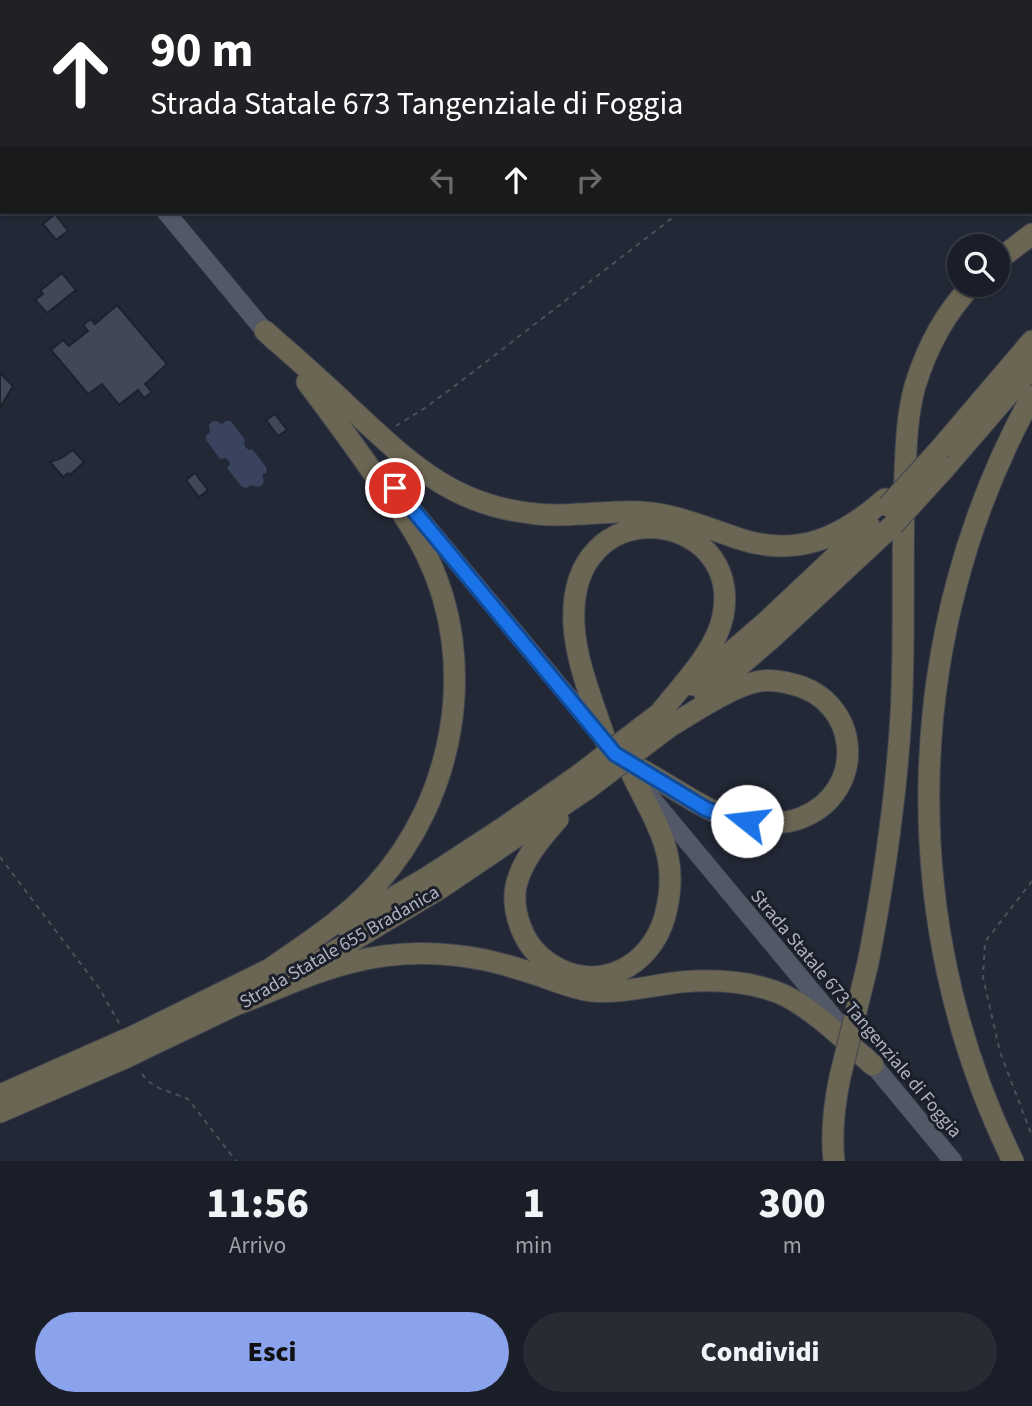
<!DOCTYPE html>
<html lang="it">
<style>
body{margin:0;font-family:"Source Sans 3",sans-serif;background:#272b34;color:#f1f3f6;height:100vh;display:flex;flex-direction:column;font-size:26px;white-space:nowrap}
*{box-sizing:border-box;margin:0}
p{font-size:23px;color:#9fa2a8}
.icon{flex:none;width:38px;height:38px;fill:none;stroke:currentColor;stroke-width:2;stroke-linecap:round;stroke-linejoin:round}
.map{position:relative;height:1161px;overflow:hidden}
.drawer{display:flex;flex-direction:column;background:#1a1e28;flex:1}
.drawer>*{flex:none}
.banner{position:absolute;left:0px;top:0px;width:1032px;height:214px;box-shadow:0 2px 5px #0004,0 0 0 2px #383c45;background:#202124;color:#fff;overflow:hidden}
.fabs{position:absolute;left:947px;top:234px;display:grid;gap:14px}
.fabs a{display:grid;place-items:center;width:63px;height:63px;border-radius:50%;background:#1a1e28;box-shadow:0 2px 5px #0004,0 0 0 2px #383c45;font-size:35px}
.pin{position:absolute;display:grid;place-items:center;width:60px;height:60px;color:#fff;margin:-30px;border:4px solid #fff;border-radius:50%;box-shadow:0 2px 7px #0007}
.me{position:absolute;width:77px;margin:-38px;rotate:286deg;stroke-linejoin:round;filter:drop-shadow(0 0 5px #0008)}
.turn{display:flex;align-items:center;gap:24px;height:147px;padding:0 35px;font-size:32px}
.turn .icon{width:91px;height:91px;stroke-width:2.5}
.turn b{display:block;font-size:49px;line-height:60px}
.lanes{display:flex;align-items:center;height:66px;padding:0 35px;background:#0003;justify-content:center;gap:35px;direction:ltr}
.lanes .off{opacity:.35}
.eta{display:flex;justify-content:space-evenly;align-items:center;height:119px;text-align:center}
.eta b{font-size:42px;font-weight:800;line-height:49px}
.button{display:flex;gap:14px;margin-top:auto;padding:14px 35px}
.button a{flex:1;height:80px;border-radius:42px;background:#8ba3ec;color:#111;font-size:28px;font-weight:800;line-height:80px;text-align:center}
.button a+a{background:#272b34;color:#f1f3f6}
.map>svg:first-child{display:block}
.water{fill:#39435d}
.building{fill:#414756;stroke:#1d212c;stroke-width:2}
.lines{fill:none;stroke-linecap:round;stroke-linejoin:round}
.lane-casing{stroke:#535763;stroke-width:7}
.primary-casing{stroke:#3f434f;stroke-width:19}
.highway-casing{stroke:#404450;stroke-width:23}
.path{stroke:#465357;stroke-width:2;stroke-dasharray:5 5;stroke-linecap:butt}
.lane{stroke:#353a46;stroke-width:5}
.primary{stroke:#535866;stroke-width:18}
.highway{stroke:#6b6553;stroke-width:21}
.highway-bridge-casing{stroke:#404450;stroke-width:23;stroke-linecap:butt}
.highway-bridge{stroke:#6b6553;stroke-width:21}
.route-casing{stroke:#114b97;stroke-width:18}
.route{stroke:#1a73e8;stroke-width:12}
.labels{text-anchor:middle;stroke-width:6;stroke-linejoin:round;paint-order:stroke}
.street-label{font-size:19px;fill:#b0b4c2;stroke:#1b1f2a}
</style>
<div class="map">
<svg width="1032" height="1161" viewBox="0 0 1032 1161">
<rect width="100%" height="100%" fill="#222835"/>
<!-- water -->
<path class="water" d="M213 421H217L222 424 226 421H231L245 440 244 442 245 447 249 450 252 449 266 467 267 472 262 475C265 481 264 485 259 487L250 485 247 488 242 487 227 468 230 464 228 460 225 458 220 459 206 440V436L210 432 209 425Z"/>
<!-- building -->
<path class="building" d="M55 214 68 231 56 240 43 224Z
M62 273 76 290 47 313 35 300 43 294 40 291Z
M117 305 167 364 145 384 152 392 144 398 138 390 119 405 102 384 88 394 51 350 63 340 69 346 88 331 83 325 91 319 95 324Z
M0 373 13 386 0 408Z
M275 414 287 430 278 436 266 420Z
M73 450 84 462 70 475 68 473 63 477 50 462 61 458Z
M195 473 208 490 199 497 186 480Z"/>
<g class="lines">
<!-- lane casing -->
<g class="lane-casing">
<path id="lane" d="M0 68 2 67"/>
</g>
<!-- primary casing -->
<g class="primary-casing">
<path id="primary" d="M0 11 2 13
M166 212 273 341
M396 489 602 737
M648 794 845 1031
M865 1055 953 1161"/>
</g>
<!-- highway casing -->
<g class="highway-casing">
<path id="highway" d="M998 260 1032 234
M265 331C293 356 321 380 348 406 399 453 443 499 516 511 537 515 558 516 579 514 608 513 636 509 664 515 690 520 715 531 740 539 798 558 842 537 885 499
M940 449 1032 341
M945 468 1032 367
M693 685 766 622 869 525
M705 696 774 636 893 525
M606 742C594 705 576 663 574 625 566 486 744 508 723 616 716 651 682 685 660 713
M615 754C632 764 649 774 666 784 691 799 714 815 743 821 762 824 783 825 801 818 868 792 861 700 792 684 781 681 770 680 760 681 732 686 694 712 669 727
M558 819C541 838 522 860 516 886 513 901 516 915 521 928 527 944 537 956 552 965 598 994 651 967 665 916 670 897 672 877 668 858 663 830 644 800 632 774
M345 926 428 877 503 828 579 775
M868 963C884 881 896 799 901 715 905 643 902 570 904 497 906 460 905 422 915 386 926 350 945 313 972 285
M312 965 439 889 587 789
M267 971C304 945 344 920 375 886 455 799 479 663 427 556 412 524 390 496 369 467 349 438 328 410 307 382
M238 1004C276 990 314 971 353 962 395 951 442 951 485 960 504 964 523 970 541 976 558 982 574 989 592 991 622 994 652 985 681 982 716 979 754 981 786 996 818 1013 845 1041 873 1065
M132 1037 278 965
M139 1051 250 998
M0 1095 120 1042
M0 1112 127 1057
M834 1161C831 1132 834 1105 840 1077
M1013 1161C894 920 902 631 1032 396"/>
</g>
<!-- path -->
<path class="path" d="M396 426 425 408 460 382 680 212
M0 857 99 988 119 1023
M1032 881 985 942 983 977 1000 1052 1032 1136
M142 1074 149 1082 159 1088 188 1099 236 1161"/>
<!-- lane -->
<use href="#lane" class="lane"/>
<!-- primary -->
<use href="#primary" class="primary"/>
<!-- highway -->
<use href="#highway" class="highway"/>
<!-- highway-bridge casing -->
<g class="highway-bridge-casing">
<path id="highway-bridge" d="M888 506 940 449
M893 525 945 468
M579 775 660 713
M587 789 669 727
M120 1042 132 1037
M127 1057 139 1051
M840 1077 868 963"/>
</g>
<!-- highway-bridge -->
<use href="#highway-bridge" class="highway-bridge"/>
</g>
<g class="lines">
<!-- route casing -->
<g class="route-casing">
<path id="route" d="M395 488 615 754 706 809 728 817 747 821"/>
</g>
<!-- route -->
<use href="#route" class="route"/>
</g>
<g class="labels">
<!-- street labels -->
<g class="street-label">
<text transform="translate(339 946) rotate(-30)" y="7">Strada Statale 655 Bradanica</text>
<text transform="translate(857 1013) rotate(50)" y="7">Strada Statale 673 Tangenziale di Foggia</text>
</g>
</g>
</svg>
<div class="fabs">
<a><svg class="icon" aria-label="search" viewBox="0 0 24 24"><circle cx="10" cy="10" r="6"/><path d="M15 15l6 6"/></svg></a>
</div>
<div class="pin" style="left:395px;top:488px;background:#d93025"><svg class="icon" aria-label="arrive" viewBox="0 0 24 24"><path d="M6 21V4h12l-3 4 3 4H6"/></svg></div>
<svg class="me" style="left:747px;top:821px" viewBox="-20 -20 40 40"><circle r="19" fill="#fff"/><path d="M0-13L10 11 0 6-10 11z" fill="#1a73e8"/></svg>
<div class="banner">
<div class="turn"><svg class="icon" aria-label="ahead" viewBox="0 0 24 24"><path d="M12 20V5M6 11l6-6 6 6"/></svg><div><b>90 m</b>Strada Statale 673 Tangenziale di Foggia</div></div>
<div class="lanes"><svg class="icon off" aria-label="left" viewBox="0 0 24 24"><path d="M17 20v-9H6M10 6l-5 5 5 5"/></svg><svg class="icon" aria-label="ahead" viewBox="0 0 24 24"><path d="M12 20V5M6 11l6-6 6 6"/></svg><svg class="icon off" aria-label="right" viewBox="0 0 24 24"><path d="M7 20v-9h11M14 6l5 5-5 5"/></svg></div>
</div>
</div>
<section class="drawer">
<div class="eta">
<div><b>11:56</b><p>Arrivo</p></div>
<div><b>1</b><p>min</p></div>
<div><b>300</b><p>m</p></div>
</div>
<div class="button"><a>Esci</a><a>Condividi</a></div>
</section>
